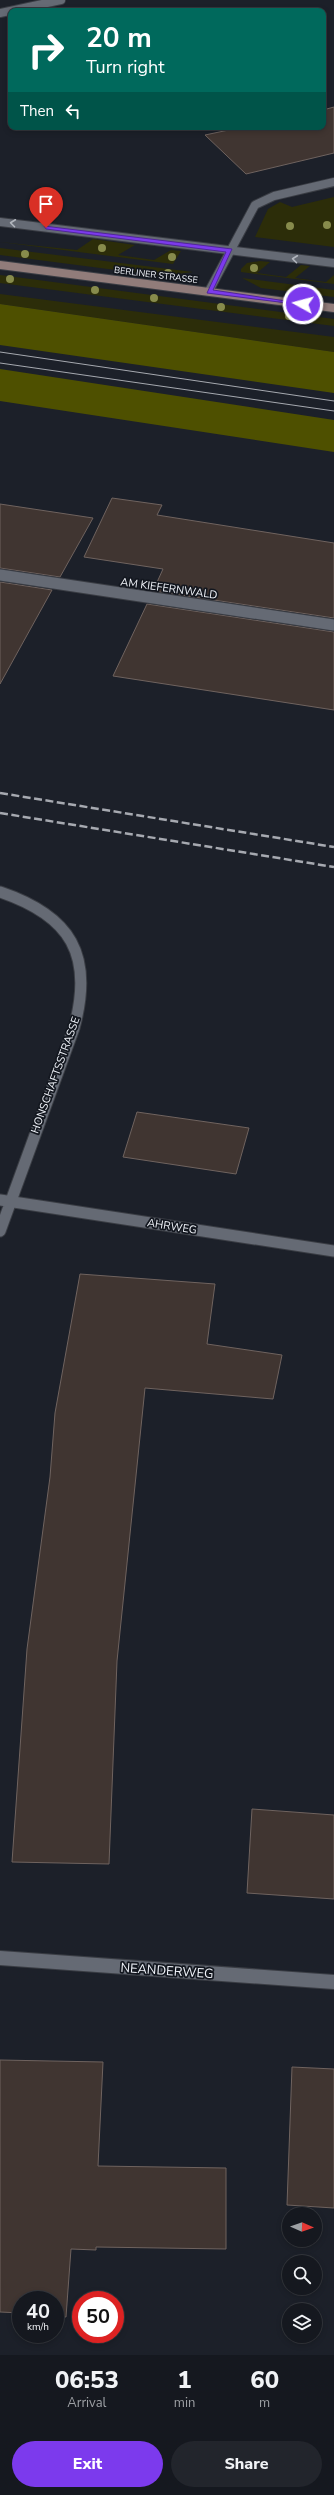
<!DOCTYPE html>
<style>
body{margin:0;font-family:"Nunito Sans",sans-serif;background:#22252c;color:#f1f3f6;height:100vh;display:flex;flex-direction:column;font-size:15px;white-space:nowrap}
*{box-sizing:border-box;margin:0}
p{font-size:13px;color:#9da0a4}
.icon{flex:none;width:22px;height:22px;fill:none;stroke:currentColor;stroke-width:2;stroke-linecap:round;stroke-linejoin:round}
.map{position:relative;height:2355px;overflow:hidden}
.sheet{display:flex;flex-direction:column;background:#15181f;flex:1}
.sheet>*{flex:none}
.guide{position:absolute;left:8px;top:8px;width:318px;height:122px;border-radius:8px;box-shadow:0 2px 6px #0003,0 0 0 1px #34373d;background:#00695c;color:#fff;overflow:hidden}
.needle{width:26px;rotate:92deg}
.buttons{position:absolute;left:282px;top:2207px;display:grid;gap:8px}
.buttons a{display:grid;place-items:center;width:40px;height:40px;border-radius:50%;background:#15181f;box-shadow:0 2px 6px #0003,0 0 0 1px #34373d;font-size:20px}
.speed{position:absolute;left:12px;top:2291px;display:flex;gap:8px;font-size:20px;font-weight:700;text-align:center}
.speed>*{display:grid;place-content:center;width:52px;height:52px;border-radius:50%;background:#15181f;box-shadow:0 2px 6px #0003,0 0 0 1px #34373d;line-height:1}
.speed small{font-size:10px;font-weight:400}
.speed .limit{border:6px solid #d22;background:#fff;color:#111}
.pin{position:absolute;display:grid;place-items:center;width:34px;height:34px;color:#fff;margin:-41px -17px;border-radius:50% 50% 50% 0;rotate:-45deg;box-shadow:0 0 4px #0007}
.pin .icon{rotate:45deg}
.me{position:absolute;width:44px;margin:-22px;rotate:277deg;stroke-linejoin:round;filter:drop-shadow(0 0 3px #0008)}
.turn{display:flex;align-items:center;gap:14px;height:84px;padding:0 12px;font-size:18px}
.turn .icon{width:52px;height:52px;stroke-width:2.5}
.turn b{display:block;font-size:28px;line-height:34px}
.then{display:flex;align-items:center;height:38px;padding:0 12px;background:#0003;gap:8px;font-size:15px}
.eta{display:flex;justify-content:space-evenly;align-items:center;height:68px;text-align:center}
.eta b{font-size:24px;font-weight:800;line-height:28px}
.action{display:flex;gap:8px;margin-top:auto;padding:8px 12px}
.action a{flex:1;height:46px;border-radius:24px;background:#7c3aed;color:#fff;font-size:16px;font-weight:800;line-height:46px;text-align:center}
.action a+a{background:#22252c;color:#f1f3f6}
.map>svg:first-child{display:block}
.green{fill:#2c2d09}
.forest{fill:#4e5000}
.building{fill:#403531;stroke:#6f635f}
.lines{fill:none;stroke-linecap:round;stroke-linejoin:round}
.lane-casing{stroke:#3a3d44;stroke-width:10}
.street-far2-casing{stroke:#3a3d44;stroke-width:10}
.street-far1-casing{stroke:#3a3d44;stroke-width:13}
.street-casing{stroke:#3a3d44;stroke-width:16}
.secondary-casing{stroke:#3a3d44;stroke-width:10}
.lane{stroke:#656a74;stroke-width:8}
.street-far2{stroke:#656a74;stroke-width:8}
.street-far1{stroke:#656a74;stroke-width:11}
.street{stroke:#656a74;stroke-width:14}
.secondary{stroke:#917c7a;stroke-width:8}
.tram{stroke:#a6a9b0;stroke-width:1}
.rail{stroke:#a6a9b0;stroke-width:2.5;stroke-dasharray:8 3.5;stroke-linecap:butt}
.tree{fill:#878b4c}
.oneway{stroke:#b2b6be}
.route{fill:#7c3aed;stroke:#51269a}
.labels{text-anchor:middle;stroke-width:3.5;stroke-linejoin:round;paint-order:stroke}
.far-street-label{font-size:9px;fill:#f1f4fa;stroke:#13171f}
.street-label{font-size:11px;fill:#f1f4fa;stroke:#13171f}
.near-street-label{font-size:13px;fill:#f1f4fa;stroke:#13171f}
</style>
<div class="map">
<svg width="334" height="2355" viewBox="0 0 334 2355">
<rect width="100%" height="100%" fill="#1c2029"/>
<!-- green -->
<path class="green" d="M334 197V247L255 237 268 209 280 202 292 207Z
M93 239 135 245 118 255 154 260 171 250 181 251 173 264 0 242 77 250Z
M0 248 193 272 162 276 0 255Z
M260 261 270 262 257 273 286 277 301 265 310 266 295 278 326 282 334 275V284L241 272V269L247 263Z
M0 275 334 319V326L0 283Z
M242 278 334 290V297L261 288Z
M0 294 334 337V352L0 304Z"/>
<!-- forest -->
<path class="forest" d="M0 304 334 352V393L0 345Z
M0 369 334 420V452L0 401Z"/>
<!-- building -->
<path class="building" d="M334 107V153L246 174 205 135 243 127H323V110Z
M112 498 162 505 157 515 334 543V618L153 591 163 569 84 557Z
M0 504 93 518 60 577 0 568Z
M0 582 52 590 0 684Z
M147 604 334 632V710L113 676Z
M137 1112 249 1128 236 1174 123 1157Z
M80 1274 215 1284 207 1344 282 1355 273 1399 145 1388 117 1661 109 1864 12 1862 27 1649 50 1477 55 1413Z
M252 1809 334 1815V1899L247 1893Z
M0 2060 103 2062 98 2166 226 2168V2249L96 2247V2250L71 2249 66 2317 55 2316V2300H21V2313L0 2312Z
M292 2067 334 2069V2208L287 2205Z"/>
<g class="lines">
<!-- lane casing -->
<g class="lane-casing">
<path id="lane" d="M0 222 334 263"/>
</g>
<!-- street-far2 casing -->
<g class="street-far2-casing">
<path id="street-far2" d="M0 13 61 0
M209 291 255 205 274 196 334 182
M0 575 5 576"/>
</g>
<!-- street-far1 casing -->
<g class="street-far1-casing">
<path id="street-far1" d="M0 575 334 625
M0 892C71 916 94 955 74 1028L0 1231
M0 1200 334 1251"/>
</g>
<!-- street casing -->
<g class="street-casing">
<path id="street" d="M0 1958 334 1982"/>
</g>
<!-- secondary casing -->
<g class="secondary-casing">
<path id="secondary" d="M0 265 334 308"/>
</g>
<!-- lane -->
<use href="#lane" class="lane"/>
<!-- street-far2 -->
<use href="#street-far2" class="street-far2"/>
<!-- street-far1 -->
<use href="#street-far1" class="street-far1"/>
<!-- street -->
<use href="#street" class="street"/>
<!-- secondary -->
<use href="#secondary" class="secondary"/>
<!-- tram -->
<path class="tram" d="M0 352 334 401
M0 363 334 411"/>
<!-- rail -->
<path class="rail" d="M0 793 334 847
M0 813 334 867"/>
</g>
<!-- trees -->
<g class="tree">
<circle cx="327" cy="225" r="4"/>
<circle cx="290" cy="226" r="4"/>
<circle cx="102" cy="248" r="4"/>
<circle cx="25" cy="254" r="4"/>
<circle cx="172" cy="257" r="4"/>
<circle cx="254" cy="268" r="4"/>
<circle cx="168" cy="273" r="4"/>
<circle cx="10" cy="279" r="4"/>
<circle cx="302" cy="289" r="4"/>
<circle cx="95" cy="290" r="4"/>
<circle cx="154" cy="298" r="4"/>
<circle cx="221" cy="307" r="4"/>
<circle cx="289" cy="316" r="4"/>
</g>
<!-- one-way arrows -->
<defs><path id="oneway-chevron" d="M-2-3.5L2.5 0L-2 3.5" fill="none" stroke-width="1.6" stroke-linecap="round" stroke-linejoin="round"/></defs>
<g class="oneway">
<use href="#oneway-chevron" transform="translate(13 223) rotate(-173)"/>
<use href="#oneway-chevron" transform="translate(295 259) rotate(-173)"/>
</g>
<!-- route -->
<path class="route" d="M44 226 232 249 213 290 306 304 303 305 207 293 226 252 46 229Z"/>
<g class="labels">
<!-- far-street labels -->
<g class="far-street-label">
<text transform="translate(156 275) rotate(7)" y="3">BERLINER STRASSE</text>
</g>
<!-- street labels -->
<g class="street-label">
<text transform="translate(169 588) rotate(8)" y="4">AM KIEFERNWALD</text>
<text transform="translate(55 1075) rotate(-70)" y="4">HONSCHAFTSSTRASSE</text>
<text transform="translate(172 1226) rotate(9)" y="4">AHRWEG</text>
</g>
<!-- near-street labels -->
<g class="near-street-label">
<text transform="translate(167 1970) rotate(4)" y="5">NEANDERWEG</text>
</g>
</g>
</svg>
<div class="buttons">
<a><svg class="needle" viewBox="-14 -14 28 28"><path d="M0-13l5 13h-10z" fill="#e53935"/><path d="M0 13l5-13h-10z" fill="#9da0a4"/></svg></a>
<a><svg class="icon" aria-label="search" viewBox="0 0 24 24"><circle cx="10" cy="10" r="6"/><path d="M15 15l6 6"/></svg></a>
<a><svg class="icon" aria-label="layers" viewBox="0 0 24 24"><path d="M12 4l9 5-9 5-9-5zM3 14l9 5 9-5"/></svg></a>
</div>
<div class="speed"><div>40<small>km/h</small></div><div class="limit">50</div></div>
<div class="pin" style="left:46px;top:228px;background:#d93025"><svg class="icon" aria-label="arrive" viewBox="0 0 24 24"><path d="M6 21V4h12l-3 4 3 4H6"/></svg></div>
<svg class="me" style="left:303px;top:304px" viewBox="-20 -20 40 40"><circle r="17" fill="#7c3aed" stroke="#fff" stroke-width="3"/><path d="M0-11L8 9 0 5-8 9z" fill="#fff"/></svg>
<div class="guide">
<div class="turn"><svg class="icon" aria-label="right" viewBox="0 0 24 24"><path d="M7 20v-9h11M14 6l5 5-5 5"/></svg><div><b>20 m</b>Turn right</div></div>
<div class="then">Then<svg class="icon" aria-label="left" viewBox="0 0 24 24"><path d="M17 20v-9H6M10 6l-5 5 5 5"/></svg></div>
</div>
</div>
<section class="sheet">
<div class="eta">
<div><b>06:53</b><p>Arrival</p></div>
<div><b>1</b><p>min</p></div>
<div><b>60</b><p>m</p></div>
</div>
<div class="action"><a>Exit</a><a>Share</a></div>
</section>
